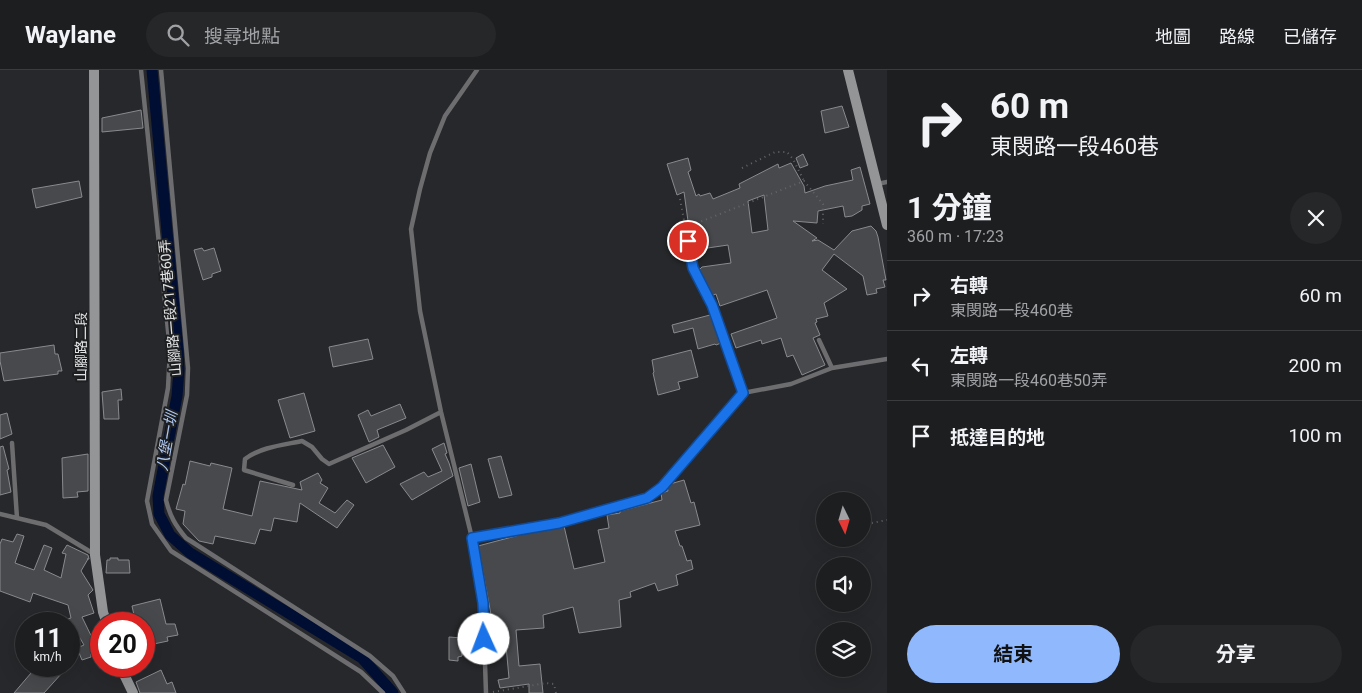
<!DOCTYPE html>
<html lang="zh-TW">
<meta charset="utf-8">
<style>
body{margin:0;font-family:Roboto,"Noto Sans TC",sans-serif;background:#252729;color:#f1f3f6;height:100vh;display:flex;flex-direction:column;font-size:19px;white-space:nowrap}
*{box-sizing:border-box;margin:0}
p{font-size:16px;color:#a0a2a5}
.icon{flex:none;width:28px;height:28px;fill:none;stroke:currentColor;stroke-width:2;stroke-linecap:round;stroke-linejoin:round}
.map{position:relative;flex:1;overflow:hidden}
.drawer{display:flex;flex-direction:column;background:#1d1e20;width:475px}
.drawer>*{flex:none}
.guide{background:#1d1e20;color:#f1f3f6;overflow:hidden}
.needle{width:32px;rotate:175deg}
.controls{position:absolute;left:816px;top:422px;display:grid;gap:10px}
.controls a{display:grid;place-items:center;width:55px;height:55px;border-radius:50%;background:#1d1e20;box-shadow:0 5px 20px #0002,0 0 0 1px #3b3c3e;font-size:25px}
.speed{position:absolute;left:15px;top:542px;display:flex;gap:10px;font-size:25px;font-weight:700;text-align:center}
.speed>*{display:grid;place-content:center;width:65px;height:65px;border-radius:50%;background:#1d1e20;box-shadow:0 5px 20px #0002,0 0 0 1px #3b3c3e;line-height:1}
.speed small{font-size:12px;font-weight:400}
.speed .limit{border:8px solid #d22;background:#fff;color:#111}
.pin{position:absolute;display:grid;place-items:center;width:42px;height:42px;color:#fff;margin:-21px;border:2px solid #fff;border-radius:50%;box-shadow:0 1px 5px #0007}
.me{position:absolute;width:55px;margin:-28px;rotate:358deg;stroke-linejoin:round;filter:drop-shadow(0 0 4px #0008)}
.turn{display:flex;align-items:center;gap:18px;height:105px;padding:0 20px;font-size:22px}
.turn .icon{width:65px;height:65px;stroke-width:2.5}
.turn b{display:block;font-size:35px;line-height:42px}
.round{display:grid;place-items:center;flex:none;width:52px;height:52px;border-radius:26px;background:#252729}
.head{display:flex;align-items:center;justify-content:space-between;height:85px;padding:0 20px}
h1{font-size:30px;font-weight:700;line-height:38px}
.cta{display:flex;gap:10px;margin-top:auto;padding:10px 20px}
.cta a{flex:1;height:58px;border-radius:30px;background:#8fb8fd;color:#111;font-size:20px;font-weight:700;line-height:58px;text-align:center}
.cta a+a{background:#252729;color:#f1f3f6}
ul{padding:0;list-style:none}
li{display:flex;align-items:center;gap:15px;height:70px;padding:0 20px;border-top:1px solid #3b3c3e}
li div{flex:1}
li b{display:block;font-size:19px}
li em{font-style:normal}
header{display:flex;align-items:center;gap:30px;box-sizing:border-box;height:70px;padding:0 25px;background:#1d1e20;border-bottom:1px solid #3b3c3e}
header strong{font-size:24px}
nav{display:flex;gap:28px;margin-inline-start:auto;font-size:18px}
.search{width:350px;height:45px;background:#252729;display:flex;align-items:center;gap:12px;box-sizing:border-box;padding:0 18px;border-radius:28px;color:#a0a2a5;font-size:19px}
main{display:flex;flex:1;min-height:0}
.map>svg:first-child{display:block}
.lines{fill:none;stroke-linecap:round;stroke-linejoin:round}
.canal{stroke:#000e34;stroke-width:11}
.building{fill:#47494c;stroke:#888a8d;fill-rule:evenodd}
.path{stroke:#646567;stroke-width:2;stroke-dasharray:1 4;stroke-linecap:butt}
.lane{stroke:#6d6d6f;stroke-width:4.5}
.secondary{stroke:#939597;stroke-width:10}
.route-casing{stroke:#114b97;stroke-width:12}
.route{stroke:#1a73e8;stroke-width:9}
.labels{text-anchor:middle;stroke-width:4;stroke-linejoin:round;paint-order:stroke}
.street-label{font-size:14px;fill:#e2e3e4;stroke:#1d1f21}
.water-label{font-size:15px;font-style:italic;fill:#afc8f2;stroke:#1d1f21}
</style>
<header>
<strong>Waylane</strong>
<div class="search"><svg class="icon" aria-label="search" viewBox="0 0 24 24"><circle cx="10" cy="10" r="6"/><path d="M15 15l6 6"/></svg>搜尋地點</div>
<nav><a>地圖</a><a>路線</a><a>已儲存</a></nav>
</header>
<main>
<div class="map">
<svg width="887" height="623" viewBox="0 0 887 623">
<rect width="100%" height="100%" fill="#27282b"/>
<g class="lines">
<!-- canal -->
<path class="canal" d="M152 0 178 280 179 300 177 326 158 426 159 444 170 465 190 483 362 588 393 623"/>
</g>
<!-- building -->
<path class="building" d="M842 36 849 57 825 63 821 41Z
M141 40 143 58 102 62V48Z
M803 84 808 95 800 98 796 88Z
M688 88 691 100 688 102 696 126 699 124 700 126 710 123 713 129 740 118 739 114 778 94 779 98 791 93 804 116 805 123 825 116 853 110 851 100 860 97 870 134 862 136V140L852 146 845 147 843 136 818 141 817 153 793 151 817 168 812 171 818 170 834 180 852 161 871 156 876 161 878 167 886 210H883L885 217 876 219 877 223 867 225 863 206 834 184 822 200 847 219 824 233 828 246 816 249 817 252 815 253 820 265 813 268 825 295 802 305 793 285 787 287 781 268 762 274 761 270 736 278 731 264 777 248 767 220 720 236 716 224 711 226 704 208H702L699 200 702 197 731 193 728 175 694 180 690 150 688 151 684 122 677 125 667 94ZM764 125 768 160 752 163 748 131Z
M79 111 82 127 36 138 32 119Z
M202 178 204 181 214 178 221 201 212 204V207L203 210 194 180Z
M710 245 721 273 716 275 715 274 698 279 693 258 674 263 672 255Z
M368 269 373 289 333 297 329 277Z
M54 275 55 284H58L62 301H58V304L4 311 0 291V283Z
M691 280 698 307 678 312 680 319 658 325 653 303 654 302 652 290Z
M121 319 122 330H118L119 349H104L102 322Z
M304 323 315 361 290 368 278 330Z
M400 334 406 348 377 360 379 367 369 372 358 345 368 340 371 346Z
M7 343 12 364 0 369V345Z
M444 373 447 383 445 384 449 393 453 406 412 430 400 414 424 402 428 407 442 401 432 379Z
M383 375 395 397 366 413 352 388Z
M3 376 9 399 7 400 11 422 0 425V377Z
M88 384V421L77 422 78 427 63 428 62 388Z
M501 386 512 425 499 428 488 389Z
M190 391 210 396 211 393 232 398 223 439 252 446 260 411 302 420 300 412 318 403 322 410 320 413 328 418 319 433 335 443 347 430 354 435 337 458 300 433 297 452 274 448 271 461 260 459 255 474 215 466 213 474 199 471 183 454 185 441 176 439 183 414 185 415Z
M471 394 480 432 468 436 459 398Z
M684 410 691 433 694 432 700 455 675 461 680 476H682L687 491 691 490 693 499 676 505 678 515 658 521 655 513 630 522 631 527 619 530 621 557 579 563 573 537 543 545 544 558 516 560 519 596 540 594 543 623H529V614L500 618 498 610 509 608 504 554 493 555 478 476 531 462 564 456 574 499 605 492 598 460 609 458 607 445 620 443V441L662 430 661 423 668 421 667 417 670 414Z
M17 464 24 466 15 493 34 500 44 475 52 478 44 500 61 508 66 484 62 483 67 475 88 485 89 489H87H88L81 501 93 520 88 525 94 543 82 547 98 580 91 584V587L82 590 77 578 84 575 73 556 70 557 67 549 71 548 68 535 33 523 30 532 0 521V474L2 469 13 472Z
M110 488H118V490H129L130 503H106L107 490H110Z
M160 529 166 554H175L178 565 167 567 168 571 144 576V554H136L132 536Z
M449 567 462 568V586L458 587V591L449 590Z
M37 596 47 605 55 596 62 603 44 623H14Z
M161 600 167 614 172 612 176 623H140L136 612Z"/>
<g class="lines">
<!-- path -->
<path class="path" d="M742 98 775 82H787L793 89 804 111
M680 129 684 150
M692 155 804 111 823 134V154
M862 455 887 450
M493 622 546 613 554 614 556 623"/>
<!-- lane -->
<path class="lane" d="M141 0 170 280 168 318 147 431 152 454 171 481 361 602 383 623
M161 0 188 298 187 325 166 430C170 446 175 455 186 468L370 586 393 606 404 623
M877 114 887 112
M685 158 693 198 711 235 743 323
M819 270 832 298
M12 373 17 448
M293 415 244 400 245 389C261 377 283 375 302 371L312 377 322 389 329 394 406 360 441 342
M0 444 46 455 94 484
M472 468 441 342 420 241 411 159 420 119 430 83 445 46 477 0
M486 623 483 533 472 468 559 453 647 428 662 417 743 323 791 314 832 298 887 289"/>
<!-- secondary -->
<path class="secondary" d="M94 0 95 485 103 542 107 554
M848 0 887 155
M120 596 133 623"/>
</g>
<g class="lines">
<!-- route casing -->
<g class="route-casing">
<path id="route" d="M484 569 483 533 472 468 559 453 647 428 662 417 743 323 712 235 693 198 688 171"/>
</g>
<!-- route -->
<use href="#route" class="route"/>
</g>
<g class="labels">
<!-- street labels -->
<g class="street-label">
<text transform="translate(170 238) rotate(-95)" y="5">山腳路一段217巷60弄</text>
<text transform="translate(81 277) rotate(-90)" y="5">山腳路二段</text>
</g>
<!-- water labels -->
<g class="water-label">
<text transform="translate(167 371) rotate(-80)" y="5">八堡一圳</text>
</g>
</g>
</svg>
<div class="controls">
<a><svg class="needle" viewBox="-14 -14 28 28"><path d="M0-13l5 13h-10z" fill="#e53935"/><path d="M0 13l5-13h-10z" fill="#a0a2a5"/></svg></a>
<a><svg class="icon" aria-label="sound" viewBox="0 0 24 24"><path d="M4 9h4l5-4v14l-5-4H4zM17 9q2 3 0 6"/></svg></a>
<a><svg class="icon" aria-label="layers" viewBox="0 0 24 24"><path d="M12 4l9 5-9 5-9-5zM3 14l9 5 9-5"/></svg></a>
</div>
<div class="speed"><div>11<small>km/h</small></div><div class="limit">20</div></div>
<div class="pin" style="left:688px;top:171px;background:#d93025"><svg class="icon" aria-label="arrive" viewBox="0 0 24 24"><path d="M6 21V4h12l-3 4 3 4H6"/></svg></div>
<svg class="me" style="left:484px;top:569px" viewBox="-20 -20 40 40"><circle r="19" fill="#fff"/><path d="M0-13L10 11 0 6-10 11z" fill="#1a73e8"/></svg>
</div>
<section class="drawer">
<div class="guide">
<div class="turn"><svg class="icon" aria-label="right" viewBox="0 0 24 24"><path d="M7 20v-9h11M14 6l5 5-5 5"/></svg><div><b>60 m</b>東閔路一段460巷</div></div>
</div>
<div class="head"><div><h1>1 分鐘</h1><p>360 m · 17:23</p></div><a class="round"><svg class="icon" aria-label="close" viewBox="0 0 24 24"><path d="M6 6l12 12M18 6L6 18"/></svg></a></div>
<ul>
<li><svg class="icon" aria-label="right" viewBox="0 0 24 24"><path d="M7 20v-9h11M14 6l5 5-5 5"/></svg><div><b>右轉</b><p>東閔路一段460巷</p></div><em>60 m</em></li>
<li><svg class="icon" aria-label="left" viewBox="0 0 24 24"><path d="M17 20v-9H6M10 6l-5 5 5 5"/></svg><div><b>左轉</b><p>東閔路一段460巷50弄</p></div><em>200 m</em></li>
<li><svg class="icon" aria-label="arrive" viewBox="0 0 24 24"><path d="M6 21V4h12l-3 4 3 4H6"/></svg><div><b>抵達目的地</b></div><em>100 m</em></li>
</ul>
<div class="cta"><a>結束</a><a>分享</a></div>
</section>
</main>
